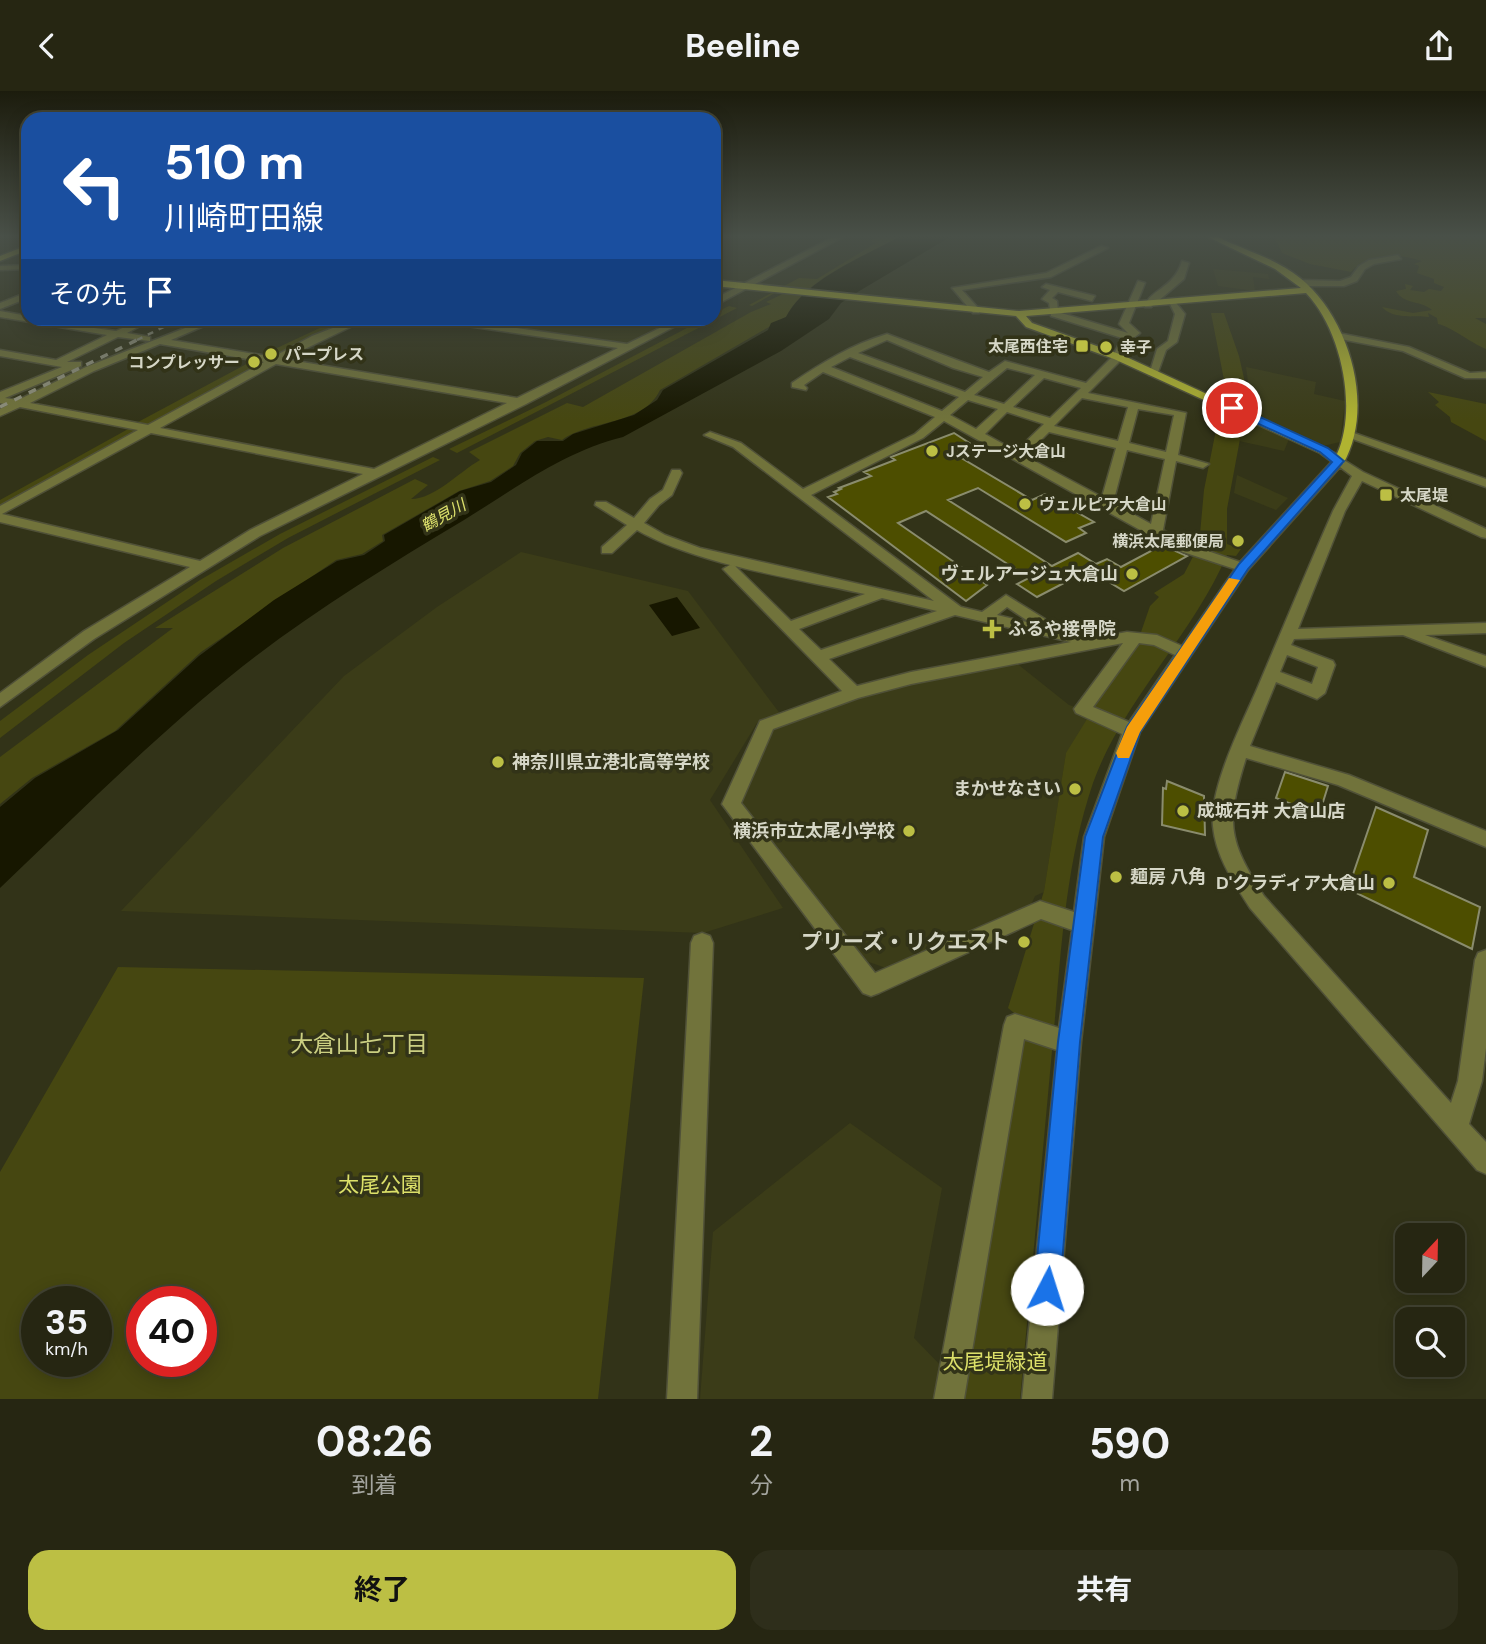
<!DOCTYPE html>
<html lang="ja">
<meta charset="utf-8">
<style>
body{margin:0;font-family:"DM Sans","Noto Sans JP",sans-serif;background:#2e2e1b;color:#f1f3f6;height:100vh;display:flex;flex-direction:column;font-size:26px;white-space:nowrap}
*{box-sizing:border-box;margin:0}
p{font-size:23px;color:#a4a59f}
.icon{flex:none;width:38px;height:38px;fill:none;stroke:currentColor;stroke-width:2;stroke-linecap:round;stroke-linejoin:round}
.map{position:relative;height:1308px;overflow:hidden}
.drawer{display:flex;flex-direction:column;background:#262612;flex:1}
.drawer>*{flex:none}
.top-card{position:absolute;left:21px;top:21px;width:700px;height:214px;border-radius:21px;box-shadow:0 4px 18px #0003,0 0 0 2px #424332;background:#1a4fa0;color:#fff;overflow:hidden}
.needle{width:46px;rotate:22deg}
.tools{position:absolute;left:1395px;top:1132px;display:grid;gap:14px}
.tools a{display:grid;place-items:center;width:70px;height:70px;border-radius:14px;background:#262612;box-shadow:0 4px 18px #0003,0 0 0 2px #424332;font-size:35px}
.speed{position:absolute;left:21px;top:1195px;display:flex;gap:14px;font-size:35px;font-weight:700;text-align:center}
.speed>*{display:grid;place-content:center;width:91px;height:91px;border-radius:50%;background:#262612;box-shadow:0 4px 18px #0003,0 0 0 2px #424332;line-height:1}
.speed small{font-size:18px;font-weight:400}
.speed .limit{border:10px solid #d22;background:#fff;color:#111}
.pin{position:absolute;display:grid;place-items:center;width:60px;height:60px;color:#fff;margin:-30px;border:4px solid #fff;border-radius:50%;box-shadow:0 2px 7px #0007}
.me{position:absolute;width:77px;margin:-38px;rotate:5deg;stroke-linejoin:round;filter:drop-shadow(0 0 5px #0008)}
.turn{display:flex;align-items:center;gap:24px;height:147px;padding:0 28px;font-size:32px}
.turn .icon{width:91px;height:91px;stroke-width:2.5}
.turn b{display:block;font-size:49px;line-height:60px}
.then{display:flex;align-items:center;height:66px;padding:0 28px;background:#0003;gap:14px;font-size:26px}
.eta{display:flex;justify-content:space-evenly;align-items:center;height:119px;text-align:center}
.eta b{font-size:42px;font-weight:700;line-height:49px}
.button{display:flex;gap:14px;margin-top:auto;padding:14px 28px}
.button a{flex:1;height:80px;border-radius:21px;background:#bcbf44;color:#111;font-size:28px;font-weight:700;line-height:80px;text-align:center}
.button a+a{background:#2e2e1b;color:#f1f3f6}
header{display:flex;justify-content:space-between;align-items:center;height:91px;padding:0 28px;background:#262612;font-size:32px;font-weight:700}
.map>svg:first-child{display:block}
.built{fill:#3b3c18}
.green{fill:#464711;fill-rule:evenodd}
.water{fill:#171700}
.building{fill:#4d4e00;stroke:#8a8c6d;stroke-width:2}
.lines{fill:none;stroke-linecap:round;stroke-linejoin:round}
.minor-casing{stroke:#505138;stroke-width:3}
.major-casing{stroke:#505138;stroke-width:3}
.minor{fill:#71733b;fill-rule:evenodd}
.major{fill:#b0b331;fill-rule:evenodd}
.rail-far1{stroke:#8f907c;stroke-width:2.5;stroke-dasharray:6 6;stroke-linecap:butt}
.rail{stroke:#8f907c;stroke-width:3.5;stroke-dasharray:8 8;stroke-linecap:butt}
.route{fill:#1a73e8;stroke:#114b97;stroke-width:2}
.slow{fill:#f59e0b}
.poi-dot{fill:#bcbf44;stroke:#323318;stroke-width:2.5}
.labels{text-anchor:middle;stroke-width:7;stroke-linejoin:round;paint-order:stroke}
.far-poi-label{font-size:16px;font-weight:bold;fill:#d6d7c7;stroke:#323318;text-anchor:start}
.far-water-label{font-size:16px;font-style:italic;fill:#dee26c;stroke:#323318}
.poi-label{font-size:18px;font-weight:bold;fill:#d6d7c7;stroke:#323318;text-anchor:end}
.near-poi-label{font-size:21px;font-weight:bold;fill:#d6d7c7;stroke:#323318;text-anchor:end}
.near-park-label{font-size:21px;fill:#dce069;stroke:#323318}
.near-neighbourhood-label{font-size:23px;fill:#cbcf81;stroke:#323318}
</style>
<header><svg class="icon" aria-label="back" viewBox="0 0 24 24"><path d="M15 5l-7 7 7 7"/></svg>Beeline<svg class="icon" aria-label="share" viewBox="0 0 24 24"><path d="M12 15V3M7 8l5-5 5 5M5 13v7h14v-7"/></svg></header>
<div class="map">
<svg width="1486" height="1308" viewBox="0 0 1486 1308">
<rect width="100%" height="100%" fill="#323318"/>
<!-- built -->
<path class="built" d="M1213 178 1268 183 1269 188 1253 186 1255 200 1218 195Z
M454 228H678L630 253Z
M1246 276 1316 291 1314 303 1345 310 1340 351 1323 355 1246 320 1250 305Z
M1244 329 1289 348 1284 360 1239 350Z
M1237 384 1288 407 1276 419 1234 402Z
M521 461 688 500 781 624 757 632 710 709 783 817 703 842 121 820 344 585 437 516Z
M1015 571 1069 614 1093 622 1066 663 1044 801 1035 805 1031 814 886 877 866 870 738 708 774 639 865 600Z
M850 1032 942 1097 914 1247 947 1281 941 1308H700L713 1141Z"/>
<!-- green -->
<path class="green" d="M877 146H899C863 166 806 187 786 226L660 299C643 335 591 328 562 349L548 346 535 350 520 362 513 375 490 390 459 400 382 444 383 450 362 463 336 469 201 561 115 640 32 687 0 713V666L173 537H155L283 457 415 388 428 394 411 408C435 408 459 381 480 369L469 361 567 312 583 316 751 221 771 213 766 211 789 200 782 198 752 215 749 214 799 187 817 188 876 152 871 150Z
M1486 146V227H1475L1486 233V258C1471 252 1450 235 1438 233L1437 227 1428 222 1429 226C1416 224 1393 229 1382 216L1413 222 1432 219C1421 209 1404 214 1396 200L1406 198 1405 193 1413 195 1410 199 1424 201 1429 198 1441 200 1444 196 1434 192V188L1417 182 1419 175 1414 173 1422 170C1400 162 1367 161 1351 181L1310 173 1282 162 1275 147Z
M729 215 737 217 457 362 449 358 546 311 704 228H714V222Z
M1211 222H1224L1239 265 1248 305 1227 418V453L1241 458 1236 465 1227 464C1192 545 1122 611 1093 692 1065 774 1061 863 1053 949 1042 1069 1031 1188 1020 1308H961L1019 926 1008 917 1044 800 1066 662 1141 541 1150 515 1159 506 1154 502 1184 483 1199 454 1204 399 1225 294Z
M339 228H360L312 246 278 265 264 263Z
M254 269 267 271 151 334 138 331Z
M1428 301 1486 313V350L1451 331 1450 326 1435 314 1439 311Z
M130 337 141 339 0 419V409Z
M433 366 440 369 288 447 216 490 124 552 0 647V630L88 564 200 489 280 443Z
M118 876 644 887 598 1308H0V1081ZM37 1211H96V1270H37ZM201 1211V1270H142V1211Z"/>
<!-- water -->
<path class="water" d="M899 146H950L856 202 841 212 829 228 781 260 623 346C565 360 514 398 464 429 389 474 312 521 243 575 157 643 79 722 0 797V716L35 687 118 639 199 565 274 509 337 470 364 464 385 450 384 444 460 400 491 391 516 374 522 362 537 350H563L573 343 634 324 657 309 663 299 768 239 771 232 786 226C806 188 863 166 899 146Z
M677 506 700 537 672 545 649 514Z"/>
<!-- building -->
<path class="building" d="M954 342 974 355 953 362 1032 409 1045 403 1094 431 1079 437 1086 442 1066 451 978 397 948 409 1052 475 1078 462 1096 473 1107 468 1121 476 1162 454 1187 465 1124 500 1089 479 1037 506 1017 493 1029 487 926 420 898 432 987 494 966 510 828 406 837 403 834 401 841 398 839 397 871 385 864 381 895 369 891 366Z
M1285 681 1328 695 1319 724 1276 707Z
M1167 690 1204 705 1205 744 1162 734 1163 697 1166 698Z
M1376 716 1428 739 1414 786 1480 816 1472 858 1348 798Z"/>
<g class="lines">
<!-- minor casing -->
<g class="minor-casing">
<path id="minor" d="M833 146H843L714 215V208Z
M1101 155 1108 157 1051 186 962 199 979 218V222H973L952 197 1046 182Z
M1398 164 1401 168 1374 173 1365 178 1357 190 1344 195H1302L1298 192 1302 189 1340 190 1351 186 1359 175 1369 169Z
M1182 170 1189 172 1184 188 1151 216H1145C1148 199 1174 198 1182 170Z
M28 174V178L0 179V175Z
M1138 190 1145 192 1129 232 1140 242 1127 252 1122 268 1088 302 1186 322 1178 364 1209 373 1203 377 1176 370 1163 439 1193 455 1240 471 1335 367 1339 366 1363 381 1486 438V447L1481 446 1362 390 1345 420 1298 538 1486 532V542L1425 544 1486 565V576L1403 544 1294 548 1291 554 1333 570 1335 574 1325 602 1317 608 1276 591 1250 655 1349 684 1486 740V756L1338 694 1246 667C1226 731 1227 748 1264 805L1451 1012 1458 990 1475 869 1478 862 1486 859V957L1482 990 1469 1033 1486 1051V1083L1477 1079 1250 817C1234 792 1216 766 1213 735 1209 697 1242 633 1257 598 1282 539 1307 479 1333 420L1352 385 1340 376 1248 479 1140 641 1104 746 1081 951 1052 1308H1022L1057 959 1024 948 964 1308H934L1004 934 1007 926 1015 923 1059 937 1072 839 1041 828 879 902 871 905 863 902 722 713 760 630 842 600 723 478 730 474 735 475 791 530 865 503C795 487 698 474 637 439L612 462H602V456L627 434 595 414 596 411H606L634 427 650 408 663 399 672 379H680L682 382 672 404 659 414 644 432 665 444 700 457 934 510 733 356 704 344 710 341 741 352 803 398 915 343 935 326 823 281 804 294 807 297 806 299 792 296V292C823 271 851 254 887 243L989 281 1005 270 1086 292 1113 265 1122 247 1051 225 1049 212 1042 208 1050 199 1042 196 1046 193 1095 205 1092 210 1058 201 1052 207 1057 210 1058 221 1128 242 1119 233ZM887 249 953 277 983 286 965 301 858 262ZM850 266 959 306 942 320 831 276ZM1007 277 1035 284 1004 313 974 304ZM1044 287 1081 297 1050 327 1013 316ZM1082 307 1128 316 1118 350 1054 335ZM968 309 998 318 976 338 950 324ZM1138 318 1174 324 1166 361 1129 352ZM1007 321 1044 333 1016 360 985 343ZM944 330 1151 445 1183 461 1235 478 1182 555 1157 544 1127 541 1093 547 1047 536 1045 528 1006 504 982 521 961 516 811 404 923 347ZM1049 341 1116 357 1102 406 1025 365ZM1127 359 1165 368 1151 433 1113 412ZM882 507 937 520 821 559 799 538ZM1007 516 1031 532 997 524ZM955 524 1071 551 911 581 857 595 829 568ZM1123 552 1074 618 1076 622 1122 643 1084 746 1074 821 1040 810 875 882 741 712 773 638 858 607 911 593ZM1139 552 1154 554 1175 564 1129 631 1093 616ZM1287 564 1318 576 1312 593 1280 581Z
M28 201V207L0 218V212Z
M1173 208 1185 223 1177 251 1166 259 1157 284H1149L1157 258 1168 250 1175 223 1169 211Z
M0 220 28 225V228L116 240 142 228H153L127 242 150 246V250L118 246 67 271H81V275L5 307 18 309 86 276 208 228H220L171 249 273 266 312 245 356 228H367L284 268 517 307 618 257 440 231 436 228H455L627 253 678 228H689L526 313 260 445 94 548 0 616V602L84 540 190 476 0 431V415L138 339 20 316 0 325V318L8 314 0 312V301L62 276 0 265V259L56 269 107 244 0 226ZM160 253 264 271 148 334 30 312 94 280ZM276 273 507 312 374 378 160 337ZM151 342 363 383 250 439 200 470 2 423Z
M1338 242 1409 256 1470 282 1486 281V287H1465L1403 260 1335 247 1333 245Z
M1351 341 1486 388V396L1347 346 1345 344Z
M702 842 710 845 713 852 697 1308H667L691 852 694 845Z"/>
</g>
<!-- major casing -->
<g class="major-casing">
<path id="major" d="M1208 146H1218C1245 160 1276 167 1300 187 1349 226 1376 316 1343 373H1335L1320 362 1114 268 1026 236 1016 225 714 195V189L1019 220 1301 197 1275 178ZM1306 202C1341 238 1358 317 1337 363L1122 264 1032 232 1026 225Z
M28 154V159L0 170V165Z"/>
</g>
<!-- minor -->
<use href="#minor" class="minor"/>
<!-- major -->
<use href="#major" class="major"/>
<!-- rail-far1 -->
<path class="rail-far1" d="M137 249 180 228"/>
<!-- rail -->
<path class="rail" d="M0 316 141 247"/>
</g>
<!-- sky -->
<linearGradient id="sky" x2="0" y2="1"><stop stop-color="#1c1c0d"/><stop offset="0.44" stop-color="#495048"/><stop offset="1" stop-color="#495048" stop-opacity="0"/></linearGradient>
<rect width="1486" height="330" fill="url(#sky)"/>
<!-- route -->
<path class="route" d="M1228 315H1236L1328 357 1344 370 1248 478 1140 641 1103 746 1080 951 1060 1198 1056 1207 1047 1211 1038 1207 1034 1198 1058 951 1085 746 1127 636 1239 473 1332 371 1320 361 1228 319Z"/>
<!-- slow -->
<path class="slow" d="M1229 487 1240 489 1140 641 1129 667H1118L1116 662 1127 636Z"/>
<!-- markers -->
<g class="poi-dot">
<rect x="1075" y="248" width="14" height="14" rx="3.5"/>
<circle cx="1106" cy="256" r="7"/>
<circle cx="271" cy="263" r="7"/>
<circle cx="254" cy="271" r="7"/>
<circle cx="932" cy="360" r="7"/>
<rect x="1379" y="397" width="14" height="14" rx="3.5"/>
<circle cx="1025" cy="413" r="7"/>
<circle cx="1238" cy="450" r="7"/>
<circle cx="1132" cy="483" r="7"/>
<path d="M988.5 527.5h7v7h7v7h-7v7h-7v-7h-7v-7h7z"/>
<circle cx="498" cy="671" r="7"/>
<circle cx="1075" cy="698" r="7"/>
<circle cx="1183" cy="720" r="7"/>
<circle cx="909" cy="740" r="7"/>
<circle cx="1116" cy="786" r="7"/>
<circle cx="1389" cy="792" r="7"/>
<circle cx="1024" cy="851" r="7"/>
</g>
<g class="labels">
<!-- far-poi labels -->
<g class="far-poi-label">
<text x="1068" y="261" text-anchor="end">太尾西住宅</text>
<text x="1120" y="262">幸子</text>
<text x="285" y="269">パープレス</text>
<text x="240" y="277" text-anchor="end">コンプレッサー</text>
<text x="946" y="366">Jステージ大倉山</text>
<text x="1400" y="410">太尾堤</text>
<text x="1039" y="419">ヴェルピア大倉山</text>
<text x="1224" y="456" text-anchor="end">横浜太尾郵便局</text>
</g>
<!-- far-water labels -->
<g class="far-water-label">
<text transform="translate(443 424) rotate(-29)" y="6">鶴見川</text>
</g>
<!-- poi labels -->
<g class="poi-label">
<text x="1118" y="489">ヴェルアージュ大倉山</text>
<text x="1008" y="544" text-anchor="start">ふるや接骨院</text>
<text x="512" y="677" text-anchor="start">神奈川県立港北高等学校</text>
<text x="1061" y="704">まかせなさい</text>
<text x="1197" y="726" text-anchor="start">成城石井 大倉山店</text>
<text x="895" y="746">横浜市立太尾小学校</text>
<text x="1130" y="792" text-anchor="start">麺房 八角</text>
<text x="1375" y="798">D'クラディア大倉山</text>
</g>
<!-- near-poi labels -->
<g class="near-poi-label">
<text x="1010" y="858">プリーズ・リクエスト</text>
</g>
<!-- near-park labels -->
<g class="near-park-label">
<text x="380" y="1101">太尾公園</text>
<text x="995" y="1278">太尾堤緑道</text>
</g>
<!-- near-neighbourhood labels -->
<g class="near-neighbourhood-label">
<text x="359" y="961">大倉山七丁目</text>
</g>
</g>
</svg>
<div class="tools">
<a><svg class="needle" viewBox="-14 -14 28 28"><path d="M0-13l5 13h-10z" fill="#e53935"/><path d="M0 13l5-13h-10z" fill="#a4a59f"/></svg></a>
<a><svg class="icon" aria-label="search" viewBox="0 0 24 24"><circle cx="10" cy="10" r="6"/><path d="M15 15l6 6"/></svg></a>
</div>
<div class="speed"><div>35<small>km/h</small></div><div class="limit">40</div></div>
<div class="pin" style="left:1232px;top:317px;background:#d93025"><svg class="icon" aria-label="arrive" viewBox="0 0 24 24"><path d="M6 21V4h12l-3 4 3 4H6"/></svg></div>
<svg class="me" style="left:1047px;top:1198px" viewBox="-20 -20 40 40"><circle r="19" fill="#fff"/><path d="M0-13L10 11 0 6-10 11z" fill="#1a73e8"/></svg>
<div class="top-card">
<div class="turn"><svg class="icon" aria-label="left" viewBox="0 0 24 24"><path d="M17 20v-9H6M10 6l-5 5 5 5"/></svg><div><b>510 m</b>川崎町田線</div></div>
<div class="then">その先<svg class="icon" aria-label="arrive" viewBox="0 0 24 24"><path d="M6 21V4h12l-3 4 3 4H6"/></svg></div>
</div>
</div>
<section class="drawer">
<div class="eta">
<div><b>08:26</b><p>到着</p></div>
<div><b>2</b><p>分</p></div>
<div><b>590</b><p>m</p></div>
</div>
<div class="button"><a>終了</a><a>共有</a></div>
</section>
